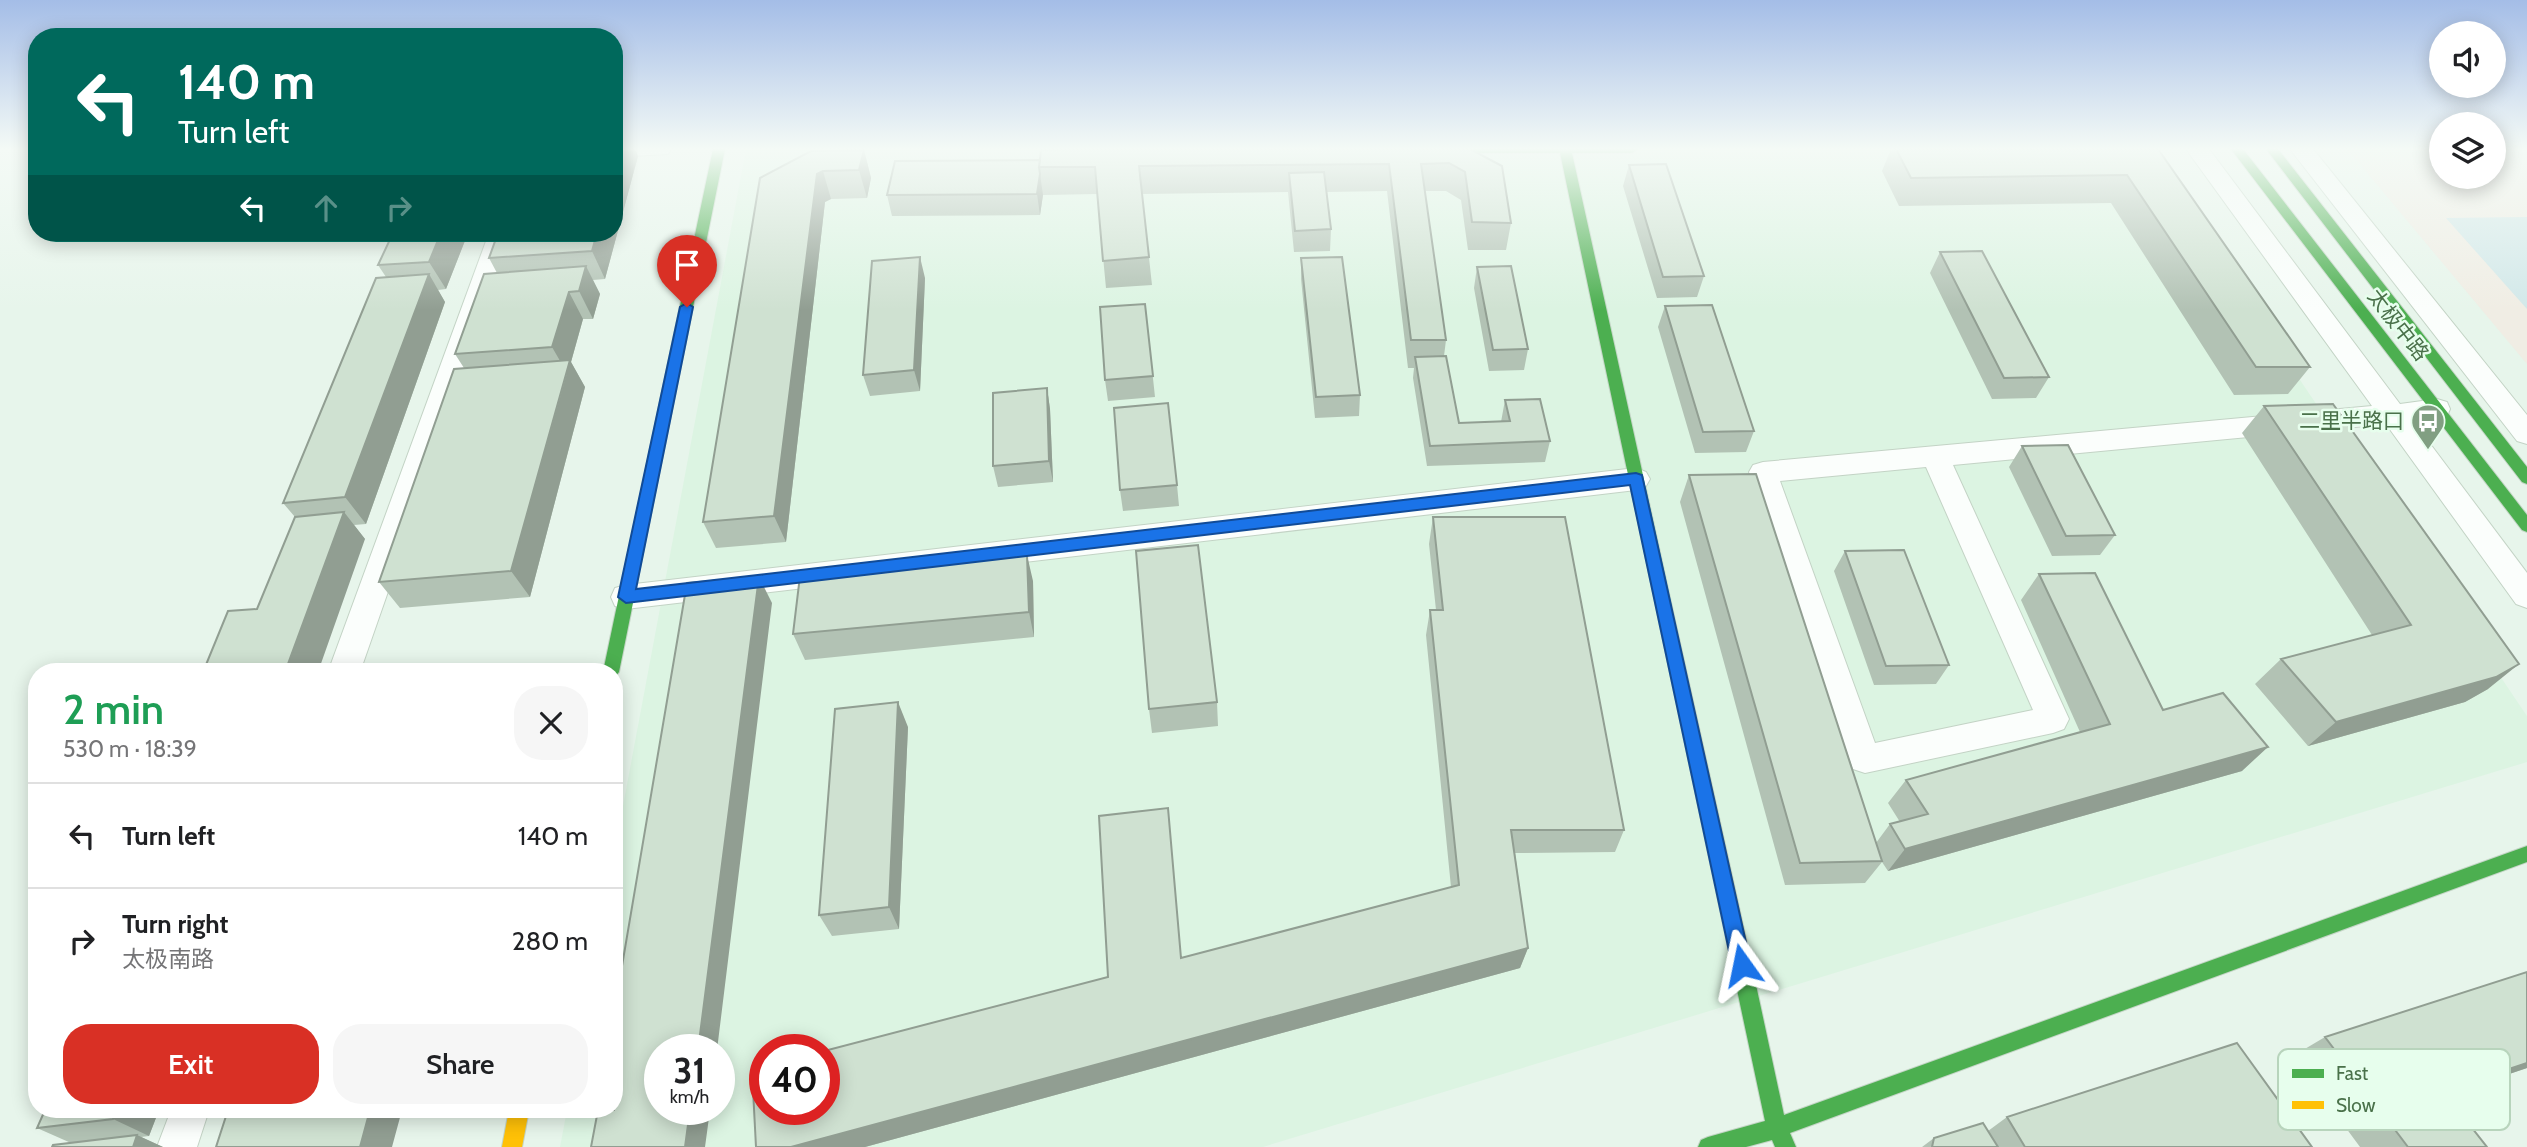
<!DOCTYPE html>
<meta charset="utf-8">
<style>
body{margin:0;font-family:Cabin,"Noto Sans SC",sans-serif;background:#f6f6f6;color:#202124;height:100vh;display:flex;flex-direction:column;font-size:26px;white-space:nowrap}
*{box-sizing:border-box;margin:0}
p{font-size:23px;color:#757577}
.icon{flex:none;width:38px;height:38px;fill:none;stroke:currentColor;stroke-width:2;stroke-linecap:round;stroke-linejoin:round}
.map{position:relative;flex:1;overflow:hidden}
.drawer{position:absolute;left:28px;top:663px;width:595px;height:455px;display:flex;flex-direction:column;background:#fff;border-radius:28px;box-shadow:0 4px 18px #0003}
.drawer>*{flex:none}
.guide{position:absolute;left:28px;top:28px;width:595px;height:214px;border-radius:28px;box-shadow:0 4px 18px #0003;background:#00695c;color:#fff;overflow:hidden}
.fabs{position:absolute;left:2429px;top:21px;display:grid;gap:14px}
.fabs a{display:grid;place-items:center;width:77px;height:77px;border-radius:50%;background:#fff;box-shadow:0 4px 18px #0003;font-size:35px}
.speed{position:absolute;left:644px;top:1034px;display:flex;gap:14px;font-size:35px;font-weight:700;text-align:center}
.speed>*{display:grid;place-content:center;width:91px;height:91px;border-radius:50%;background:#fff;box-shadow:0 4px 18px #0003;line-height:1}
.speed small{font-size:18px;font-weight:400}
.speed .limit{border:10px solid #d22;background:#fff;color:#111}
.pin{position:absolute;display:grid;place-items:center;width:60px;height:60px;color:#fff;margin:-72px -30px;border-radius:50% 50% 50% 0;rotate:-45deg;box-shadow:0 0 7px #0007}
.pin .icon{rotate:45deg}
.me{position:absolute;width:77px;margin:-38px;rotate:348deg;stroke-linejoin:round;filter:drop-shadow(0 0 5px #0008)}
.turn{display:flex;align-items:center;gap:24px;height:147px;padding:0 35px;font-size:32px}
.turn .icon{width:91px;height:91px;stroke-width:2.5}
.turn b{display:block;font-size:49px;line-height:60px}
.lanes{display:flex;align-items:center;height:66px;padding:0 35px;background:#0003;justify-content:center;gap:35px;direction:ltr}
.lanes .off{opacity:.35}
.round{display:grid;place-items:center;flex:none;width:74px;height:74px;border-radius:28px;background:#f6f6f6}
.overview{display:flex;align-items:center;justify-content:space-between;height:119px;padding:0 35px}
h1{font-size:42px;font-weight:600;line-height:52px;color:#1e9e55}
.primary-button{display:flex;gap:14px;margin-top:auto;padding:14px 35px}
.primary-button a{flex:1;height:80px;border-radius:28px;background:#d93025;color:#fff;font-size:28px;font-weight:600;line-height:80px;text-align:center}
.primary-button a+a{background:#f6f6f6;color:#202124}
ul{padding:0;list-style:none}
li{display:flex;align-items:center;gap:21px;height:105px;padding:0 35px;border-top:2px solid #e0e0e0}
li div{flex:1}
li b{display:block;font-size:26px}
li em{font-style:normal}
.map>svg:first-child{display:block}
.residential{fill:#dcf4e2;fill-rule:evenodd}
.education{fill:#f0ede4}
.green{fill:#d2e8e9}
.lines{fill:none;stroke-linecap:round;stroke-linejoin:round}
.street-casing{stroke:#c3d3c5;stroke-width:2}
.fast-casing{stroke:#c4d5c6;stroke-width:2}
.slow-casing{stroke:#c4d5c6;stroke-width:2}
.street{fill:#fbfefc;fill-rule:evenodd}
.fast{fill:#4caf50;fill-rule:evenodd}
.slow{fill:#ffc107;fill-rule:evenodd}
.wall{fill:#b2c2b4}
.shaded-wall{fill:#919e92}
.building{fill:#cfe1d1;stroke:#919e92;stroke-width:2}
.route{fill:#1a73e8;stroke:#114b97;stroke-width:2}
.labels{text-anchor:middle;stroke-width:5;stroke-linejoin:round;paint-order:stroke}
.street-label{font-size:21px;fill:#4a714a;stroke:#e7feed}
.poi-label{font-size:21px;fill:#4a714a;stroke:#e7feed;text-anchor:end}
.key{fill:#e7feed;stroke:#b8d4bc;stroke-width:2}
.key-label{font-size:19px;fill:#4a714a}
</style>
<div class="map">
<svg width="2527" height="1147" viewBox="0 0 2527 1147">
<rect width="100%" height="100%" fill="#e7f5eb"/>
<!-- residential -->
<path class="residential" d="M746 149H2144L2527 716V762L1263 1147H560L567 1110H614V854ZM660 1050H719V1110H660ZM765 1050H824V1110H765Z"/>
<!-- education -->
<path class="education" d="M2441 149V177H2494V149H2527V364L2348 150Z"/>
<!-- green -->
<path class="green" d="M2527 217V309L2446 218Z"/>
<g class="lines">
<!-- street casing -->
<g class="street-casing">
<path id="street" d="M614 149H671L668 154 614 157Z
M2186 149H2209L2400 404 2437 399 2447 402 2450 409 2447 416 2413 421 2527 573V608L2516 604 2386 424 1953 465 2069 719 2064 729 2053 733 1865 773 1853 769 1749 472 1753 465 1763 462 2372 406ZM1926 467 2033 710 1875 743 1780 481Z
M2290 149H2313L2527 415V444L2517 441Z
M489 233H513L360 672H328Z
M1636 468 1646 472 1650 479 1646 486 1636 490 626 609 615 606 611 597 615 588 626 585Z
M171 1110H209L197 1147H157Z"/>
</g>
<!-- fast casing -->
<g class="fast-casing">
<path id="fast" d="M713 149H725L619 672 614 678V672H603Z
M1412 149H1638L1632 153H1572L1672 607 1670 612H1658L1656 607 1560 153H1418Z
M2231 149H2243L2527 515V532L2522 530Z
M2266 149H2278L2527 467V484L2522 482Z
M2527 846V862L1790 1133 1796 1147H1775L1772 1140 1746 1147H1698L1701 1140 1708 1137 1765 1121 1727 943 1730 937 1737 934 1744 937 1747 943 1784 1115Z"/>
</g>
<!-- slow casing -->
<g class="slow-casing">
<path id="slow" d="M1664 601 1670 602 1672 607 1747 943 1744 949 1737 952 1730 949 1727 943 1656 607 1658 602Z
M509 1110H529L522 1147H502Z"/>
</g>
<!-- street -->
<use href="#street" class="street"/>
<!-- fast -->
<use href="#fast" class="fast"/>
<!-- slow -->
<use href="#slow" class="slow"/>
</g>
<!-- wall -->
<path class="wall" d="M1470 149 1511 223 1506 250H1468L1461 200 1446 191H1425L1446 340 1444 356 1459 423 1501 422 1505 400 1550 441 1545 462 1427 466 1413 378 1414 368H1408L1387 191 1327 192 1331 229 1330 251 1294 252 1288 192 1142 194 1152 285 1106 288 1097 194 1043 195 1040 215 892 216 887 195 1040 160Z
M1891 149H2158L2310 367 2288 394 2234 395 2111 203 1899 206 1882 171Z
M864 150 871 178 867 198 831 199 825 202 786 542 716 548 703 522 760 178Z
M638 156 605 279 593 280 600 294 593 319H583L571 362 585 387 530 597 400 608 379 582 464 368 455 354 497 273 489 258Z
M1629 165 1704 276 1697 297 1657 298 1623 186Z
M468 233 446 289 438 290 445 302 366 524 354 525 365 539 257 609 295 517 283 503 386 277 378 265Z
M1940 252 2049 377 2036 398 1992 399 1930 273Z
M1301 258 1360 395 1359 416 1315 418 1301 279Z
M1477 267 1528 349 1524 370 1489 371 1474 288Z
M925 278 920 391 870 396 863 375Z
M1145 304 1155 397 1108 401 1105 380Z
M1665 306 1754 431 1746 452 1695 453 1658 327Z
M1047 388 1050 409 1053 482 998 487 993 466Z
M2264 406 2488 689 2465 702 2308 746 2255 684 2281 659 2372 635 2242 433Z
M2022 446 2115 535 2100 555 2052 556 2009 467Z
M1689 475 1876 843 1890 824 1900 822 1888 803 1906 780 2080 732 2021 600 2039 574 2163 710 2242 771 1888 871 1882 862 1865 883 1785 885 1680 502Z
M1177 485 1179 506 1123 511 1120 490Z
M1433 517 1624 830 1615 852 1515 853 1528 948 1520 968 865 1147H756L1108 977 1170 831 1181 958 1451 887 1426 635 1430 610H1436L1429 544Z
M1845 551 1949 665 1936 684 1874 685 1834 571Z
M1033 581 1034 637 805 660 793 634Z
M1217 702 1218 726 1152 733 1149 709Z
M908 727 899 929 832 936 819 915Z
M2325 1037 2527 1068 2446 1095 2487 1147H2360L2293 1056Z
M45 1110H159L149 1136 141 1137 163 1147H133L71 1143 37 1128Z
M2007 1117 2312 1147H1922L1934 1138 1988 1131Z"/>
<!-- shaded-wall -->
<path class="shaded-wall" d="M620 149H635L638 156 605 279 592 251 597 233H614V171Z
M864 150 871 178 867 198 859 170Z
M823 171 831 199 825 202 786 542 774 516 817 174Z
M1040 174 1043 195 1040 215 1037 194Z
M441 233H468L446 289 429 262Z
M920 257 925 278 920 391 914 370Z
M586 266 600 294 593 319 579 291Z
M429 274 445 302 366 524 345 497Z
M569 292 583 319 571 362 585 387 530 597 511 571 567 373 552 347Z
M1047 388 1050 409 1053 482 1049 461Z
M344 512 365 539 318 672H285Z
M1027 555 1033 581 1034 637 1029 612Z
M759 577 772 603 717 1050H698Z
M2519 664 2488 689 2465 702 2308 746 2336 722Z
M898 702 908 727 899 929 889 907Z
M2268 747 2242 771 1888 871 1905 849Z
M1528 948 1520 968 865 1147H791Z
M2527 1063V1068L2406 1109 2443 1091Z
M117 1110H159L149 1136 113 1119Z
M370 1110H402L392 1147H360Z
M690 1110H710L705 1147H685Z
M137 1135 163 1147H133Z"/>
<!-- building -->
<path class="building" d="M614 149H620L614 171Z
M1119 149H1470L1502 166 1511 223 1472 222 1465 172 1449 163 1421 164 1446 340H1411L1389 164 1139 166 1149 257 1103 261 1095 167H1039L1041 150Z
M1896 149H2158L2310 367H2256L2127 175 1911 178Z
M864 150 859 170 823 171 817 174 774 516 703 522 760 178 811 151Z
M1040 160 1039 167 1040 174 1037 194 887 195 895 161Z
M1666 164 1704 276 1663 277 1629 165Z
M1324 172 1331 229 1295 231 1289 173Z
M393 233H441L429 262 378 265Z
M498 233H597L592 251 489 258Z
M1982 251 2049 377 2004 378 1940 252Z
M920 257 914 370 863 375 872 261Z
M1342 257 1360 395 1316 397 1301 258Z
M586 266 579 291 569 292 552 347 455 354 484 274Z
M1511 266 1528 349 1493 350 1477 267Z
M429 274 345 497 283 503 376 278Z
M1145 304 1153 376 1105 380 1100 307Z
M1712 305 1754 431 1703 432 1665 306Z
M1446 356 1459 423 1510 421 1505 400 1540 399 1550 441 1430 446 1415 357Z
M570 360 511 571 379 582 454 369Z
M1047 388 1049 461 993 466V393Z
M1168 403 1177 485 1120 490 1114 408Z
M2333 404 2519 664 2496 677 2336 722 2281 659 2411 625 2264 406Z
M2068 445 2115 535 2066 536 2022 446Z
M1756 474 1882 861 1800 863 1689 475Z
M344 512 285 672H203L228 611 257 609 295 517Z
M1433 517H1565L1624 830H1511L1528 948 791 1147H756L752 1070 765 1066V1110H824V1051L1108 977 1099 816 1168 808 1181 958 1459 885 1430 610H1443Z
M1198 545 1217 702 1149 709 1136 551Z
M1904 550 1949 665 1886 666 1845 551Z
M1027 555 1029 612 793 634 800 576Z
M2095 573 2163 710 2223 693 2268 747 1905 849 1890 824 1928 814 1906 780 2110 724 2039 574Z
M759 577 698 1050H660V1110H690L685 1147H591L598 1110H614V1013L687 583Z
M898 702 889 907 819 915 835 709Z
M2527 972V1063L2443 1091 2487 1147H2408L2325 1037Z
M2237 1043 2312 1147H2025L2007 1117Z
M45 1110H117L113 1119 37 1128Z
M228 1110H370L360 1147H216Z
M1983 1123 1998 1147H1932L1934 1138Z
M137 1135 133 1147H52L53 1145Z"/>
<!-- sky -->
<linearGradient id="sky" x2="0" y2="1"><stop stop-color="#a4bde7"/><stop offset="0.48" stop-color="#f4faf6"/><stop offset="1" stop-color="#f4faf6" stop-opacity="0"/></linearGradient>
<rect width="2527" height="310" fill="url(#sky)"/>
<!-- route -->
<path class="route" d="M687 303 693 307 636 589 1636 473 1642 475 1751 965 1748 972 1742 975 1735 972 1732 965 1630 485 626 603 618 597 680 307Z"/>
<!-- icons -->
<defs>
<g id="bus-pin" transform="scale(1.75)"><path d="M0 17L-7.5 6A9.5 9.5 0 1 1 7.5 6Z" fill="#819f82" stroke="#e7feed"/><path d="M-5-6H5V4H4V6H2V4H-2V6H-4V4H-5ZM-3.5-4V0h7V-4ZM-3.5 1.2v1.5H-2V1.2ZM2 1.2v1.5H3.5V1.2Z" fill="#fff"/></g>
</defs>
<g fill-rule="evenodd">
<use href="#bus-pin" x="2428" y="421"/>
</g>
<g class="labels">
<!-- street labels -->
<g class="street-label">
<text transform="translate(2398 325) rotate(52)" y="7">太极中路</text>
</g>
<!-- poi labels -->
<g class="poi-label">
<text x="2404" y="428">二里半路口</text>
</g>
</g>
<!-- legend -->
<rect x="2278" y="1049" width="232" height="81" rx="10" class="key"/>
<rect x="2292" y="1069" width="32" height="9" fill="#4caf50"/>
<rect x="2292" y="1101" width="32" height="8" fill="#ffc107"/>
<g class="key-label">
<text x="2336" y="1080">Fast</text>
<text x="2336" y="1112">Slow</text>
</g>
</svg>
<div class="fabs">
<a><svg class="icon" aria-label="sound" viewBox="0 0 24 24"><path d="M4 9h4l5-4v14l-5-4H4zM17 9q2 3 0 6"/></svg></a>
<a><svg class="icon" aria-label="layers" viewBox="0 0 24 24"><path d="M12 4l9 5-9 5-9-5zM3 14l9 5 9-5"/></svg></a>
</div>
<div class="speed"><div>31<small>km/h</small></div><div class="limit">40</div></div>
<div class="pin" style="left:687px;top:307px;background:#d93025"><svg class="icon" aria-label="arrive" viewBox="0 0 24 24"><path d="M6 21V4h12l-3 4 3 4H6"/></svg></div>
<svg class="me" style="left:1742px;top:965px" viewBox="-20 -20 40 40"><path d="M0-17L14 15 0 8-14 15z" fill="#1a73e8" stroke="#fff" stroke-width="4"/></svg>
<div class="guide">
<div class="turn"><svg class="icon" aria-label="left" viewBox="0 0 24 24"><path d="M17 20v-9H6M10 6l-5 5 5 5"/></svg><div><b>140 m</b>Turn left</div></div>
<div class="lanes"><svg class="icon" aria-label="left" viewBox="0 0 24 24"><path d="M17 20v-9H6M10 6l-5 5 5 5"/></svg><svg class="icon off" aria-label="ahead" viewBox="0 0 24 24"><path d="M12 20V5M6 11l6-6 6 6"/></svg><svg class="icon off" aria-label="right" viewBox="0 0 24 24"><path d="M7 20v-9h11M14 6l5 5-5 5"/></svg></div>
</div>
<section class="drawer">
<div class="overview"><div><h1>2 min</h1><p>530 m · 18:39</p></div><a class="round"><svg class="icon" aria-label="close" viewBox="0 0 24 24"><path d="M6 6l12 12M18 6L6 18"/></svg></a></div>
<ul>
<li><svg class="icon" aria-label="left" viewBox="0 0 24 24"><path d="M17 20v-9H6M10 6l-5 5 5 5"/></svg><div><b>Turn left</b></div><em>140 m</em></li>
<li><svg class="icon" aria-label="right" viewBox="0 0 24 24"><path d="M7 20v-9h11M14 6l5 5-5 5"/></svg><div><b>Turn right</b><p>太极南路</p></div><em>280 m</em></li>
</ul>
<div class="primary-button"><a>Exit</a><a>Share</a></div>
</section>
</div>
